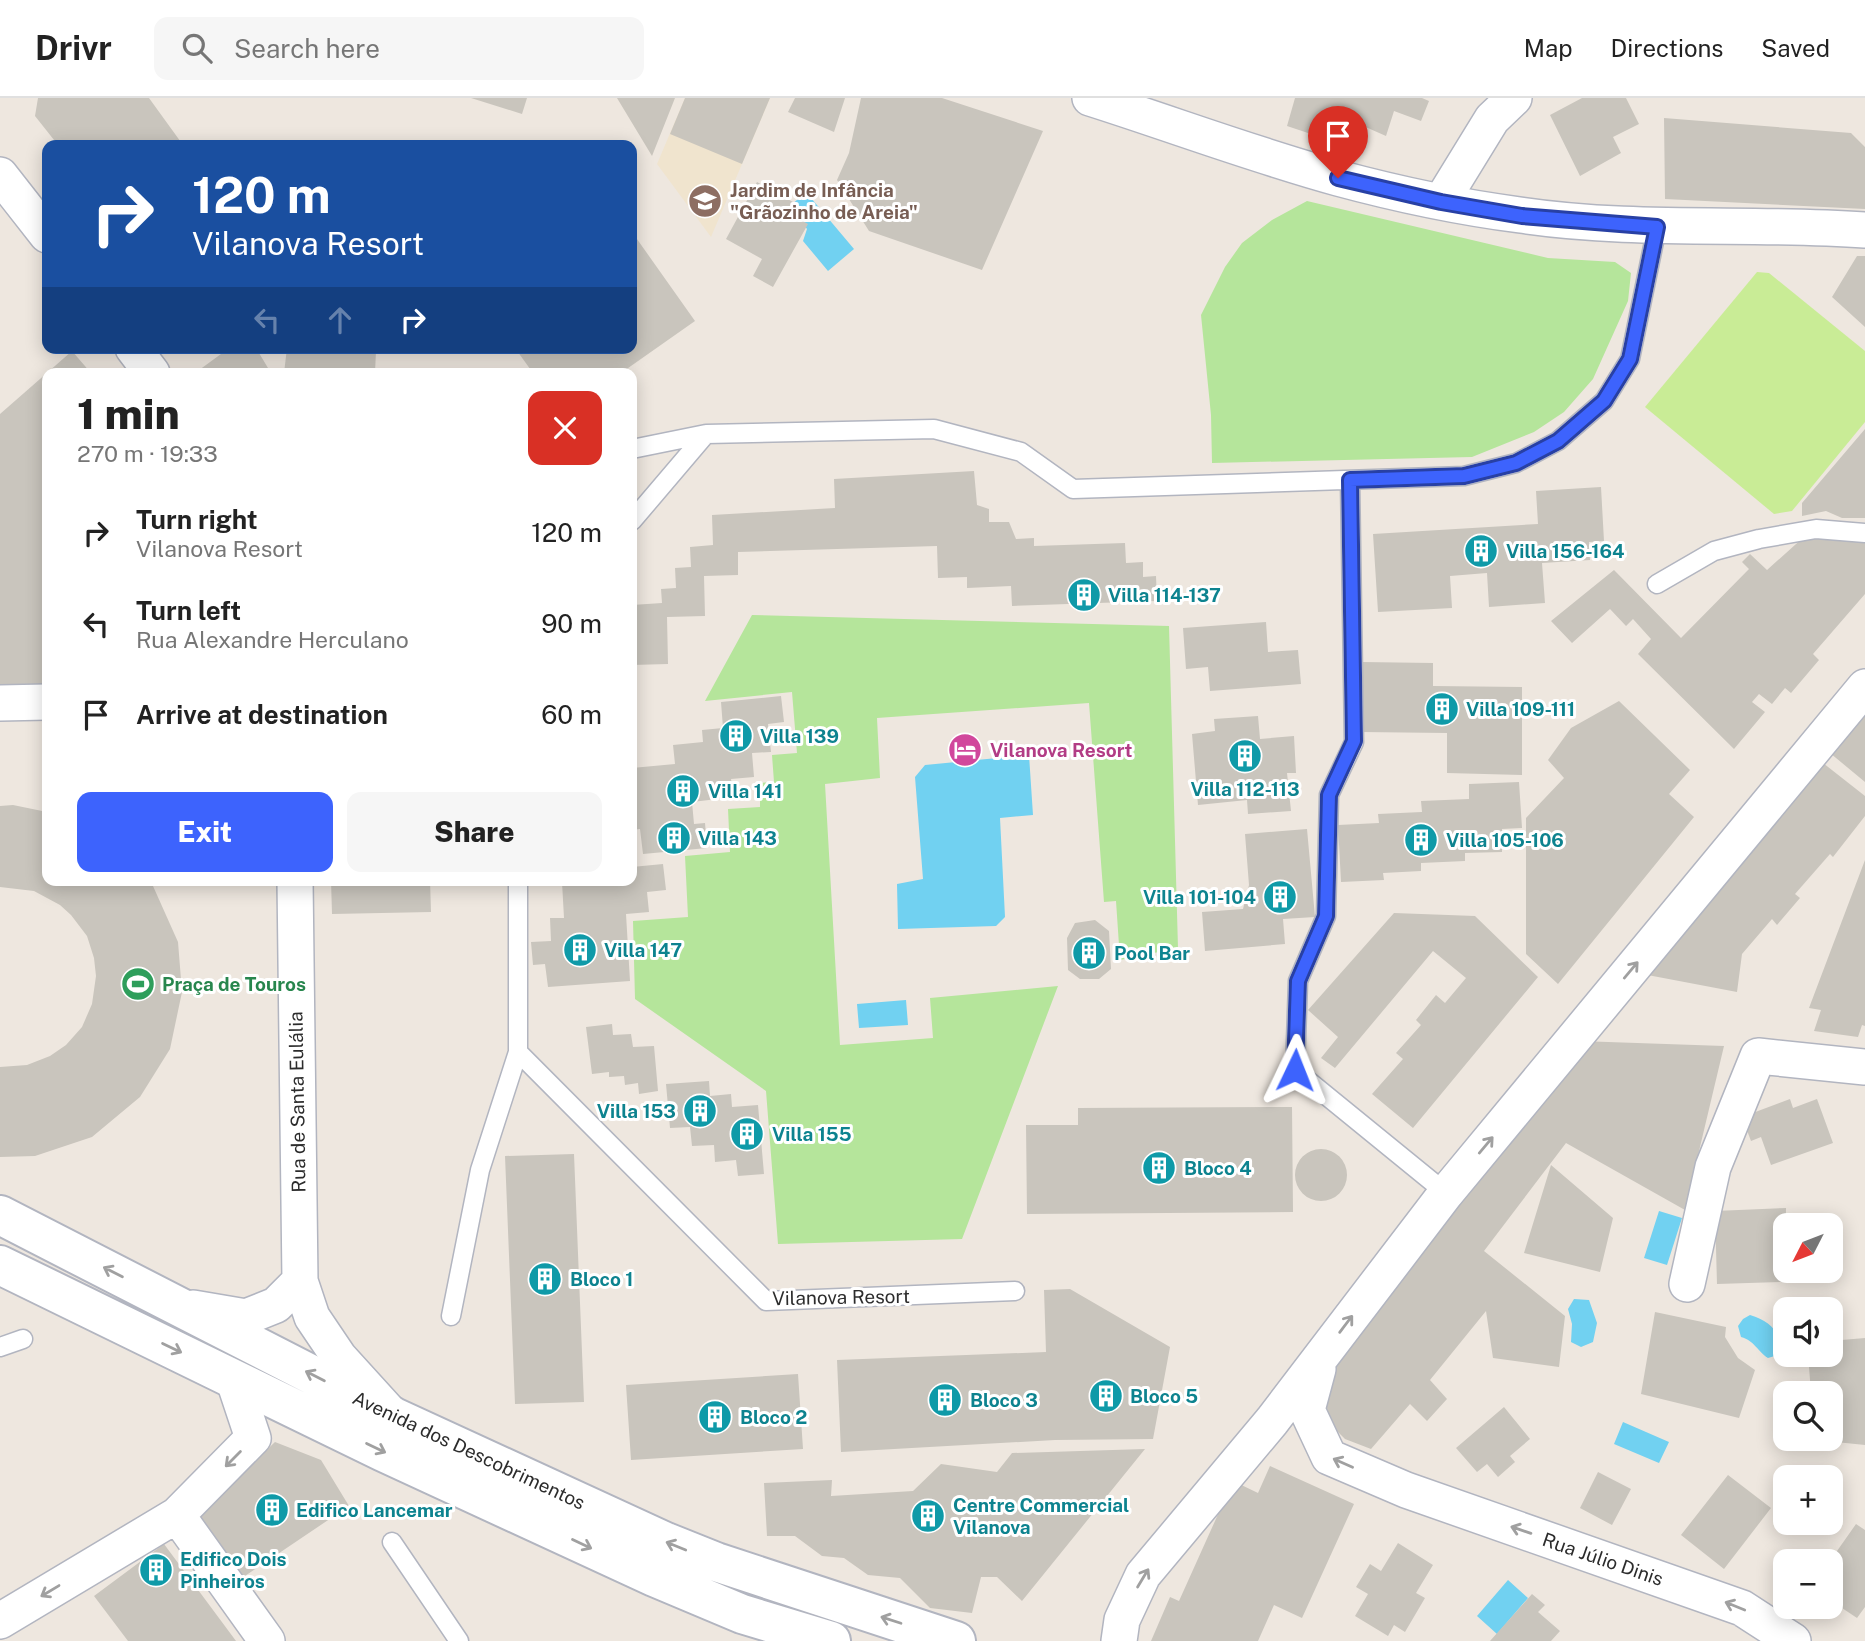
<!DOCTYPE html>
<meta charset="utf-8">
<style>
body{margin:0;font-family:"Public Sans",sans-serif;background:#f6f6f6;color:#222;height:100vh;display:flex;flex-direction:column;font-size:26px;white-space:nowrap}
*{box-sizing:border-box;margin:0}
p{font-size:23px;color:#767676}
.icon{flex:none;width:38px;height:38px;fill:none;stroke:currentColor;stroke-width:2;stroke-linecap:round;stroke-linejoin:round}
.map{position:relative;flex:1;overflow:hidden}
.sheet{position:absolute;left:42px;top:270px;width:595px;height:518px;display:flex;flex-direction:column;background:#fff;border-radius:14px;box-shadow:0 4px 18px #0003}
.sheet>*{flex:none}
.guide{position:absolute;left:42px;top:42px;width:595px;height:214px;border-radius:14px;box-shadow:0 4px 18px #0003;background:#1a4fa0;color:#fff;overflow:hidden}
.needle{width:46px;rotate:228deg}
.controls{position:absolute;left:1773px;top:1115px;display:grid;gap:14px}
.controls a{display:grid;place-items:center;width:70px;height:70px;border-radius:14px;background:#fff;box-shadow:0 4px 18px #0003;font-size:35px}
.pin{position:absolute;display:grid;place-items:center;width:60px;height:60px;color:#fff;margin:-72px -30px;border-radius:50% 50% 50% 0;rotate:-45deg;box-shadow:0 0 7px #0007}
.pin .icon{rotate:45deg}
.me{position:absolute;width:77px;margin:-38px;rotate:2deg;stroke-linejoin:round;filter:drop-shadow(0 0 5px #0008)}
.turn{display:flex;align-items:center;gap:24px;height:147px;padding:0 35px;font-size:32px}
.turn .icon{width:91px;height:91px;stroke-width:2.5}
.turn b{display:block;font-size:49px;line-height:60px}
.lanes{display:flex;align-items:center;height:66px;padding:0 35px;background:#0003;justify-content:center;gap:35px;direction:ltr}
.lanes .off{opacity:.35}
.round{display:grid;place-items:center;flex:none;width:74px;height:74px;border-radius:14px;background:#f6f6f6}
.headline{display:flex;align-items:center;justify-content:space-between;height:119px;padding:0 35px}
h1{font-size:42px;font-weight:800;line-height:52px}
.button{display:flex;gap:14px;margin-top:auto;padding:14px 35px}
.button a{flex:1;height:80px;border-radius:14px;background:#3d63fd;color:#fff;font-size:28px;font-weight:800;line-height:80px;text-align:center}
.button a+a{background:#f6f6f6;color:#222}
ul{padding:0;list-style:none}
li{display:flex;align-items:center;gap:21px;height:91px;padding:0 35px}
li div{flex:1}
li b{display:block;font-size:26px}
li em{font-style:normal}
header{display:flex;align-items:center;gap:42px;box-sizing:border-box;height:98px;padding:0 35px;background:#fff;border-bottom:2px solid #e0e0e0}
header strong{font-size:33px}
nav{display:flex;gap:38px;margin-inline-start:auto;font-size:24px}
.search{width:490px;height:63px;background:#f6f6f6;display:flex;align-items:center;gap:18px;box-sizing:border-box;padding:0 24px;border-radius:14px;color:#767676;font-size:26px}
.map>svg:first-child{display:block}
.education{fill:#f0e4ce}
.green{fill:#b5e59b}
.pitch{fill:#c9ec96}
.water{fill:#71d1f1}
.building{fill:#c9c5bd}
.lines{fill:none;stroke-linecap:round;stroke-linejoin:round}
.lane-casing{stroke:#b2b5c0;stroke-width:21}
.street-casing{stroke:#b2b5c0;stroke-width:38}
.secondary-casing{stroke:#b2b5c0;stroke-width:42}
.lane{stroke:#fff;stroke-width:18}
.street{stroke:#fff;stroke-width:35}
.secondary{stroke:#fff;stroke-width:38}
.oneway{stroke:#a0a0a0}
.route-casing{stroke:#2840a4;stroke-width:18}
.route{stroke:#3d63fd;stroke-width:12}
.labels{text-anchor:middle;stroke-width:6;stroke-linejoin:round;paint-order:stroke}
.education-label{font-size:19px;font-weight:bold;fill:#785e54;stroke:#fff;text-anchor:start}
.culture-label{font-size:19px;font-weight:bold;fill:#0d838f;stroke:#fff;text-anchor:start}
.hotel-label{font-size:19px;font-weight:bold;fill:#b23c85;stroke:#fff;text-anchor:start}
.leisure-label{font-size:19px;font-weight:bold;fill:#27864d;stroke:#fff;text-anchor:start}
.street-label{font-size:19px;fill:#2c2c2c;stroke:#fff}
</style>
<header>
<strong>Drivr</strong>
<div class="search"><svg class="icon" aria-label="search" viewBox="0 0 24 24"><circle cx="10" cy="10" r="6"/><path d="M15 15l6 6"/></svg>Search here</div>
<nav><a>Map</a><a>Directions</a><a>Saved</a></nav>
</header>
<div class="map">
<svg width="1865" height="1543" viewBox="0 0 1865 1543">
<rect width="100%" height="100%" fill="#eee7df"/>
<!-- education -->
<path class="education" d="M685 0H770L711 139 657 66Z"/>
<!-- green -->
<path class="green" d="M1307 103 1548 160 1615 164 1631 175 1628 203 1593 281 1564 314 1534 334 1472 359 1212 365 1211 317 1201 217 1225 169 1242 145 1272 122Z
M752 517 1169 528 1178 850 1120 862 1116 803 1104 804 1089 605 877 620 880 680 825 686 840 947 933 940 930 900 1058 888 962 1141 778 1146 766 993 635 901 633 823 688 819 685 758 730 754 728 711 760 709V685L774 684 772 657 797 655 792 594 705 603Z"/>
<!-- pitch -->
<path class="pitch" d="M1757 174 1769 175 1865 253V324L1792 413 1774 416 1645 309Z"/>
<!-- water -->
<path class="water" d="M806 94 854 151 828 173 803 143 807 131 790 108Z
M1029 657 1033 717 1000 720 1005 819 996 828 898 831 897 786 923 781 915 679 925 667Z
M906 902 908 927 859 930 857 906Z
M1659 1113 1682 1120 1667 1167 1644 1160Z
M1574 1201 1589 1202 1597 1225 1593 1244 1581 1249 1571 1244 1572 1226 1568 1211Z
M1750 1217C1766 1222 1775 1229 1782 1244L1778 1257 1768 1260C1757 1253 1755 1243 1741 1239L1738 1228 1743 1221Z
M1623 1324 1669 1344 1659 1365 1614 1346Z
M1508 1482 1528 1500 1497 1536 1477 1518Z"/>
<!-- building -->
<path class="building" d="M38 0H149L183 47H58L35 18Z
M471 0H527L522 16Z
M617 0H675L652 58Z
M685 0H770L742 66 670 36Z
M795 0H845L834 34 788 14Z
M861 0H942L1043 33 982 172 869 133 837 82 849 55Z
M1295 0H1422L1429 3 1421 23 1394 13 1386 38 1361 27 1353 50 1287 28Z
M1582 0H1626L1639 26 1613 39 1621 55 1580 78 1550 17Z
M1664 20 1851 35 1865 49V111L1665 101Z
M757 84 793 104 787 114 808 126 773 189 753 178 762 161 726 141Z
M632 134 695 223 621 275H533L515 250H632Z
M1857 158H1865V229L1832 199Z
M217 250H256L271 275H195L221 256Z
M287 250 376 253 375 275H284Z
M72 253 91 275H47V590L0 594V316Z
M1865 331V420H1842L1826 413 1802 418V405Z
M974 373 977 407 989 411V424H1009L1016 441 1034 440V448L1125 445 1126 465 1143 464V479L1156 478 1157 503 1012 508 1011 488 967 490V479L938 480 937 448 738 454V477L704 478 705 518 667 519 668 566 632 567V507L662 505 661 491 676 490 675 470 691 469 690 449 713 447 712 417 835 410 834 381Z
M1601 389 1604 443 1589 444 1590 462 1542 465 1545 505 1489 509 1487 475 1450 478 1452 510 1378 514 1373 436 1538 426 1536 393Z
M1806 437 1865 445V496L1813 556 1819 562 1791 595 1785 590 1772 606 1759 596 1752 604 1765 614 1734 651 1638 556 1651 541 1633 521 1626 528 1610 511 1572 545 1551 523 1614 472 1681 540 1749 471 1742 464 1750 456 1767 472Z
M1266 524 1268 554 1298 552 1301 586 1210 593 1208 569 1186 571 1183 530Z
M1362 564 1433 565V588L1522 589V677L1447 675V635L1361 634Z
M781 598 784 624 768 626 771 654 752 655 754 679 731 681 734 699 692 704 694 726 705 725 707 750 643 756 640 731 632 732V709H636L632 670 675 666 673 647 703 644 702 632 723 630 721 604Z
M1619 603 1690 672 1669 696 1694 719 1558 886 1526 856V720L1564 680 1548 662 1571 630Z
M1865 613V684L1830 655Z
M1258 618 1260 641 1294 638 1296 675H1287L1291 713 1248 716 1247 702 1198 707 1192 636 1215 633 1214 621Z
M1823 665 1865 698V718L1833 759 1830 756 1795 796 1800 800 1777 827 1772 821 1742 856 1737 894 1637 875 1777 715 1781 719Z
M1519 684 1522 730 1502 731V754L1465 755V763L1421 765V773L1383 775 1384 782 1341 784 1338 727 1379 725 1378 716 1422 714 1421 703 1469 701V686Z
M13 707 47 714V782H149L153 788 178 844 182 894 170 951 140 999 92 1039 35 1058 0 1059V969L27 967 50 958 66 947 82 929 92 906 96 878 94 860 87 838 71 817 60 807 34 793 0 789V708Z
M1307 731 1315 819 1283 821 1285 846 1205 853 1202 814 1243 811 1249 787 1245 736Z
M1865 762V928L1862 927 1858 939 1814 933 1821 912 1809 910Z
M663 766 666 792 647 794 649 814 626 816 630 883 548 889 545 866 533 867 531 844 551 843 550 820H564L562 784 632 782V769Z
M331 782H430L431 814 332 816Z
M1394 815 1475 818 1538 879 1413 1030 1372 996 1403 961 1396 955 1421 927 1416 922 1436 897 1445 905 1466 880 1433 853 1335 970 1321 960 1338 939 1308 912Z
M1095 822 1109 833 1111 871 1099 881H1080L1068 872 1067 840 1075 825Z
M612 926 613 937 631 936 633 949 654 948 658 993 639 996 638 985 625 987 624 978 609 979V974L592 976 586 929Z
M1579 943 1724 948 1685 1112 1566 1045 1484 1153 1565 1218 1559 1269 1493 1260 1486 1213 1430 1282 1447 1301 1427 1323 1410 1306 1371 1351 1345 1341 1329 1325 1314 1293Z
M709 983 710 998 731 996 732 1009 758 1007 764 1076 738 1078 736 1062 715 1064 714 1047 692 1048 690 1029 670 1030 666 986Z
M1790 1001 1793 1010 1817 1001 1833 1045 1771 1067 1761 1039 1751 1043 1742 1019Z
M1292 1009 1293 1114 1027 1116 1026 1027H1078V1010Z
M1295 1077a26 26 0 1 1 52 0a26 26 0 1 1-52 0Z
M574 1056 584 1304 515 1306 505 1058Z
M1551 1067 1613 1120 1600 1174 1524 1155Z
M1786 1110 1785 1172H1807L1808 1183 1717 1186 1715 1113Z
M1070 1191 1170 1249 1153 1341 1055 1342 841 1354 837 1262 1046 1254 1044 1192Z
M1655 1214 1726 1229 1725 1239 1738 1260 1755 1272 1739 1320 1641 1296Z
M1865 1240V1347L1836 1344 1830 1324V1295H1811L1808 1256H1830V1243Z
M798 1276 803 1351 631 1362 626 1287Z
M1504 1309 1530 1341 1510 1358 1515 1364 1498 1379 1487 1366 1477 1374 1456 1350Z
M275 1344 321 1362 349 1408 242 1480 198 1417Z
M1145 1351 1022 1503 997 1479H981L972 1515 930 1510 900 1480 868 1477 844 1460 822 1458 795 1438H767L764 1385 832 1382 831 1398 913 1393 941 1366 997 1374 1012 1355Z
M1270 1368 1354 1406 1302 1520 1274 1507 1258 1543H1151L1170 1499 1179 1503 1233 1383 1258 1395Z
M1598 1374 1631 1391 1612 1427 1580 1410Z
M1728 1377 1771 1410 1724 1471 1681 1437Z
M1856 1426 1865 1432V1509L1857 1520 1830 1502V1463Z
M1398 1445 1433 1467 1416 1495 1425 1500 1405 1534 1394 1527 1388 1538 1355 1518 1368 1496 1356 1489 1370 1466 1381 1473Z
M164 1446 236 1543H128L94 1498Z
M1532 1496 1545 1507 1538 1514 1560 1533 1551 1543H1490Z"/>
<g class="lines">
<!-- lane casing -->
<g class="lane-casing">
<path id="lane" d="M632 351 706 336
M1350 382 1354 644 1329 697 1326 818 1298 883 1295 972 1446 1095
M632 423 706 336 934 331 1021 354 1073 391 1464 378 1516 365 1558 343 1604 303 1630 261 1657 129
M1657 486 1714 453 1759 441 1816 431 1865 435
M518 782V954L766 1203 1015 1193
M451 1218 480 1072 518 954
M0 1249 23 1241
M392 1444 459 1543"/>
</g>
<!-- street casing -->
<g class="street-casing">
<path id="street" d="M1090 0C1172 26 1254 57 1338 80 1397 96 1459 109 1520 117 1634 134 1750 124 1865 132
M0 77 47 137
M1441 104 1492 21 1514 0
M133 250 152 275
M0 605 47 604
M295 782 300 1183 312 1219 339 1259 389 1314
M1687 1186 1713 1069 1758 958 1865 969
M193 1210 246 1219 276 1207 300 1183
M1318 1271 1307 1312 1329 1359 1406 1392 1742 1510 1793 1543
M177 1417 267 1543
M0 1523 177 1417 253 1340 233 1280
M1119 1543 1122 1522 1143 1477 1272 1323 1446 1095 1865 589"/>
</g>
<!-- secondary casing -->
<g class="secondary-casing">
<path id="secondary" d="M0 1117 394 1319 666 1444 716 1464 956 1543
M0 1167 383 1354 654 1479 742 1516 831 1543"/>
</g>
<!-- lane -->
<use href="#lane" class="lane"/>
<!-- street -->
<use href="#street" class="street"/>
<!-- secondary -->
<use href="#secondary" class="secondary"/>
</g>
<!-- one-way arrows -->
<defs><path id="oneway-shaft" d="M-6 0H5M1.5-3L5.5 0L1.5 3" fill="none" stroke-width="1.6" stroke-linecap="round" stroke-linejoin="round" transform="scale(1.75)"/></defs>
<g class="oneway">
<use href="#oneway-shaft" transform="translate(1631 872) rotate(-50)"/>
<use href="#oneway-shaft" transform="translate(1486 1047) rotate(-50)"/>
<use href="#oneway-shaft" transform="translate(113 1174) rotate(-153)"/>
<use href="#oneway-shaft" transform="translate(1346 1226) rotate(-53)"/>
<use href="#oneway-shaft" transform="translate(172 1250) rotate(26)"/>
<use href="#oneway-shaft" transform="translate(315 1278) rotate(-153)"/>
<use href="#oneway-shaft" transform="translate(376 1350) rotate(26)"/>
<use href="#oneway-shaft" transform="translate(233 1361) rotate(135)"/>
<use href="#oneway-shaft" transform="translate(1343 1365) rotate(-156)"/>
<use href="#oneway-shaft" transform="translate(1521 1432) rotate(-161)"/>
<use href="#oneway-shaft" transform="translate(582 1446) rotate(25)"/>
<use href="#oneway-shaft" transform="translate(676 1448) rotate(-158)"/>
<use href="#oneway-shaft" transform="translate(1143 1480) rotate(-59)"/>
<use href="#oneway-shaft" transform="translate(50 1493) rotate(149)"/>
<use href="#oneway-shaft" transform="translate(1735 1508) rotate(-158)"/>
<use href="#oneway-shaft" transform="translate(891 1522) rotate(-162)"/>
</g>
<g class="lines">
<!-- route casing -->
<g class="route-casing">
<path id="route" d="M1295 972 1298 883 1326 818 1329 697 1354 643 1350 382 1464 378 1516 365 1558 343 1604 303 1630 261 1657 129 1522 118 1441 104 1338 80"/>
</g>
<!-- route -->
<use href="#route" class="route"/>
</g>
<!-- icons -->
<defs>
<g id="school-disc" transform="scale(1.75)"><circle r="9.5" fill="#8d6e63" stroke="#fff"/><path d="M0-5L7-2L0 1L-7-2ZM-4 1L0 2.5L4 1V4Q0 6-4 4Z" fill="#fff"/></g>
<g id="building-disc" transform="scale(1.75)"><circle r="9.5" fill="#0f9aa8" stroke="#fff"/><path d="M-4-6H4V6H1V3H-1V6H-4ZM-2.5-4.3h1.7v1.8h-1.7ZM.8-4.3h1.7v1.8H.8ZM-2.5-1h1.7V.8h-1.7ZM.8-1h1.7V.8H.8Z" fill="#fff"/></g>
<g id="hotel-disc" transform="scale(1.75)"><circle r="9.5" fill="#d1479c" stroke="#fff"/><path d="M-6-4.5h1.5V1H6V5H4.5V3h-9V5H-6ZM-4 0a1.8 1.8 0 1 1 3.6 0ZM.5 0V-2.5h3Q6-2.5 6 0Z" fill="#fff"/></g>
<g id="stadium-disc" transform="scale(1.75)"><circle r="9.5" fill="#2e9e5b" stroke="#fff"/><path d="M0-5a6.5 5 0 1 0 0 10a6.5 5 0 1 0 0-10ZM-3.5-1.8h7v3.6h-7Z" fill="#fff"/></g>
</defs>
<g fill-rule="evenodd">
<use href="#school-disc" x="705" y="103"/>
<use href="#building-disc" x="1481" y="453"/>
<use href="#building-disc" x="1084" y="497"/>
<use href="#building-disc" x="1442" y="611"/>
<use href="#building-disc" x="736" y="638"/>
<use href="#hotel-disc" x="965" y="652"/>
<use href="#building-disc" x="1245" y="658"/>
<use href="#building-disc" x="683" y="693"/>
<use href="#building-disc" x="674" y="740"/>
<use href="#building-disc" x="1421" y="742"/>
<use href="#building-disc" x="1280" y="799"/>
<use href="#building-disc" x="580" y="852"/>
<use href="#building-disc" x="1089" y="855"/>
<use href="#stadium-disc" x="138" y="886"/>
<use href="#building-disc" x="700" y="1013"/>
<use href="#building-disc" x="747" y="1036"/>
<use href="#building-disc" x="1159" y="1070"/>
<use href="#building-disc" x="545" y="1181"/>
<use href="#building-disc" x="1106" y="1298"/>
<use href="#building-disc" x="945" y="1302"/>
<use href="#building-disc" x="715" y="1319"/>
<use href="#building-disc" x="272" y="1412"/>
<use href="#building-disc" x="928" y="1418"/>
<use href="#building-disc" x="156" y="1472"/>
</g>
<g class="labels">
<!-- education labels -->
<g class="education-label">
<text x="730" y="99">Jardim de Infância<tspan x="730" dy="22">"Grãozinho de Areia"</tspan></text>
</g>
<!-- culture labels -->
<g class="culture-label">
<text x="1506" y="460">Villa 156-164</text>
<text x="1108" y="504">Villa 114-137</text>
<text x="1466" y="618">Villa 109-111</text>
<text x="760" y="645">Villa 139</text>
<text x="1245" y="698" text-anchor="middle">Villa 112-113</text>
<text x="708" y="700">Villa 141</text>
<text x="698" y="747">Villa 143</text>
<text x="1446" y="749">Villa 105-106</text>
<text x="1256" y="806" text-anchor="end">Villa 101-104</text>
<text x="604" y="859">Villa 147</text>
<text x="1114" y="862">Pool Bar</text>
<text x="676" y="1020" text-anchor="end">Villa 153</text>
<text x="772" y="1043">Villa 155</text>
<text x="1184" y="1077">Bloco 4</text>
<text x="570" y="1188">Bloco 1</text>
<text x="1130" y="1305">Bloco 5</text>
<text x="970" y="1309">Bloco 3</text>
<text x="740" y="1326">Bloco 2</text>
<text x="953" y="1414">Centre Commercial<tspan x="953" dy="22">Vilanova</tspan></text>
<text x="296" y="1419">Edifico Lancemar</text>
<text x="180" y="1468">Edifico Dois<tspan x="180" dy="22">Pinheiros</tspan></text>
</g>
<!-- hotel labels -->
<g class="hotel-label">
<text x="990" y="659">Vilanova Resort</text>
</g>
<!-- leisure labels -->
<g class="leisure-label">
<text x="162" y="893">Praça de Touros</text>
</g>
<!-- street labels -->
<g class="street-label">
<text transform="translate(297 1004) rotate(-91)" y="7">Rua de Santa Eulália</text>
<text transform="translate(841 1199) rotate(-1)" y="7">Vilanova Resort</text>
<text transform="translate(469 1352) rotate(25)" y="7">Avenida dos Descobrimentos</text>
<text transform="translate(1603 1461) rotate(19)" y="7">Rua Júlio Dinis</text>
</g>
</g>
</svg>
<div class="controls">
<a><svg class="needle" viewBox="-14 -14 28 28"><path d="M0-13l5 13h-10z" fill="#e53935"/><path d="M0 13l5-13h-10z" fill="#767676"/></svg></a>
<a><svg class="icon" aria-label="sound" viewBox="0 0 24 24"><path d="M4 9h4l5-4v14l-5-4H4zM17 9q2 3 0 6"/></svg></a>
<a><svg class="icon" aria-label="search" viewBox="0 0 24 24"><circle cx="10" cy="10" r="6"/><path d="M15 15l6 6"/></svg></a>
<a>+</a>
<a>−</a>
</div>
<div class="pin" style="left:1338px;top:80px;background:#d93025"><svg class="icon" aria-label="arrive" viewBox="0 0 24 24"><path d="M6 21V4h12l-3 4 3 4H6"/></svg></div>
<svg class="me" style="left:1295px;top:972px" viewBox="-20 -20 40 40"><path d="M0-17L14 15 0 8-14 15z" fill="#3d63fd" stroke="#fff" stroke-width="4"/></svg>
<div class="guide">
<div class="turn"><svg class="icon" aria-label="right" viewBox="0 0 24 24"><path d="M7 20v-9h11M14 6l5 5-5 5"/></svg><div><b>120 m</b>Vilanova Resort</div></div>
<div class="lanes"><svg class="icon off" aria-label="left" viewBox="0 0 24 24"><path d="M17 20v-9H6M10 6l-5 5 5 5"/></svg><svg class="icon off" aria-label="ahead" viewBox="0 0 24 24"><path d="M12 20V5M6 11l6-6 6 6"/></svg><svg class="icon" aria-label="right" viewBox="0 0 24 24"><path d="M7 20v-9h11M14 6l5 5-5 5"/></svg></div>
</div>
<section class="sheet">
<div class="headline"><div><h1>1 min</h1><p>270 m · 19:33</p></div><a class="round" style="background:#d93025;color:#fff"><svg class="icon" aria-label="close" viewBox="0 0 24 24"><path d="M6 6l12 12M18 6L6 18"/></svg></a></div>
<ul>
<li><svg class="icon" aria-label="right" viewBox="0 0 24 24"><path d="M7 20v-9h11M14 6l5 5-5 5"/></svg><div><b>Turn right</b><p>Vilanova Resort</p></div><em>120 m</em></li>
<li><svg class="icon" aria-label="left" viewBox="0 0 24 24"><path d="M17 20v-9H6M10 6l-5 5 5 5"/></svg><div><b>Turn left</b><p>Rua Alexandre Herculano</p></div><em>90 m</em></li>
<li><svg class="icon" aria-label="arrive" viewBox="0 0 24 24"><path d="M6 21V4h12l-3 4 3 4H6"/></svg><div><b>Arrive at destination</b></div><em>60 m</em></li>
</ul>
<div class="button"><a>Exit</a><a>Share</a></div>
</section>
</div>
